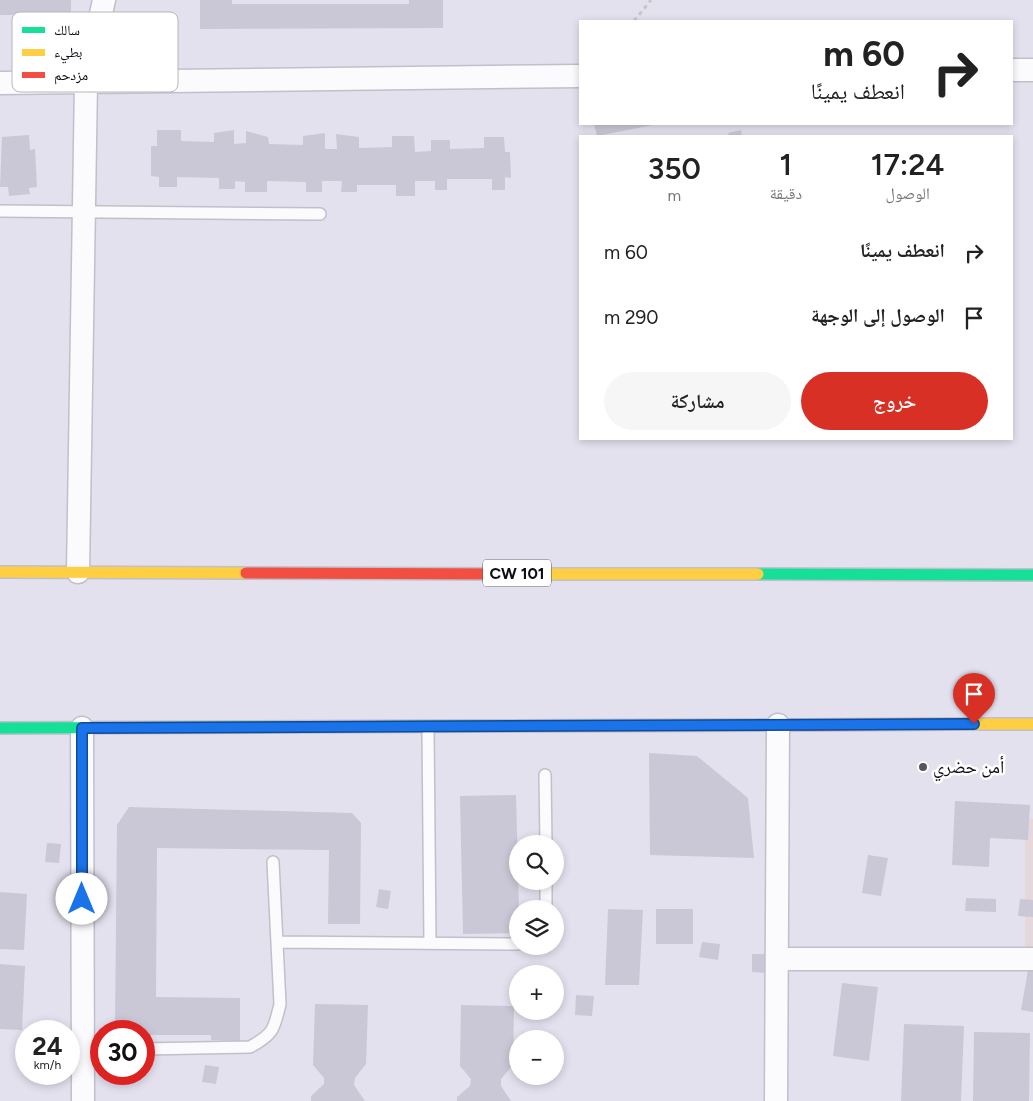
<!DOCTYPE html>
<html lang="ar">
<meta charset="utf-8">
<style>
body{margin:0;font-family:Figtree,"Noto Naskh Arabic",sans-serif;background:#f6f6f6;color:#222;direction:rtl;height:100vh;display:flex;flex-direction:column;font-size:19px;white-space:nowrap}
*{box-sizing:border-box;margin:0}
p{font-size:16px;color:#767676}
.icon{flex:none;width:28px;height:28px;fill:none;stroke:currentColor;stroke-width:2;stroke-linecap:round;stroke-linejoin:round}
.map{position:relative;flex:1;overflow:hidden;direction:ltr}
.drawer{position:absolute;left:579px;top:135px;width:434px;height:305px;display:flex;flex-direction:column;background:#fff;border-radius:0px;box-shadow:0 2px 8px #0003;direction:rtl}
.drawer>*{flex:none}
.banner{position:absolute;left:579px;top:20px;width:434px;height:105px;border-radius:0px;box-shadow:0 2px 8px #0003;direction:rtl;background:#fff;color:#222;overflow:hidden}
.buttons{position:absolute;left:509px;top:835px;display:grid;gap:10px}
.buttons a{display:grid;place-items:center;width:55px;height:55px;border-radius:50%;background:#fff;box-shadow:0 2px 8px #0003;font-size:25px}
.speed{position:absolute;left:15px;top:1020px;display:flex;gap:10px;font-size:25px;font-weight:700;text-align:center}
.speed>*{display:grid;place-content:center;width:65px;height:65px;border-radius:50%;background:#fff;box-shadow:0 2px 8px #0003;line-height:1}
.speed small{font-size:12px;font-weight:400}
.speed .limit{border:8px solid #d22;background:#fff;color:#111}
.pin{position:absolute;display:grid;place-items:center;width:42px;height:42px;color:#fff;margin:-51px -21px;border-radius:50% 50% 50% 0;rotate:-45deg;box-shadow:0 0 5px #0007}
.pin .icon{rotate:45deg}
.me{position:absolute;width:55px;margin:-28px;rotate:0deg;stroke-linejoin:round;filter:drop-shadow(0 0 4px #0008)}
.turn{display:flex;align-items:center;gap:18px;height:105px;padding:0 25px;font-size:22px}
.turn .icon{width:65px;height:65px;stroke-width:2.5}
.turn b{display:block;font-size:35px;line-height:42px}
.eta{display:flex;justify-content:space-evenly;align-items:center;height:85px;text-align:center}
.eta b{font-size:30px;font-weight:600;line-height:35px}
.button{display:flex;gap:10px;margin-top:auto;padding:10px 25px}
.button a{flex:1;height:58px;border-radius:30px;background:#d93025;color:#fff;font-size:20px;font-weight:600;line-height:58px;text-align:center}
.button a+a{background:#f6f6f6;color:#222}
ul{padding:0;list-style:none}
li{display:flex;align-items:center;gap:15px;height:65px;padding:0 25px}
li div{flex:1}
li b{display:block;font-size:19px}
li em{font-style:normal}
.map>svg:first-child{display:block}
.medical{fill:#e6d7dd}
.building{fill:#cac8d6}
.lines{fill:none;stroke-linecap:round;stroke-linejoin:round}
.lane-casing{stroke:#c1bfca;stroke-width:14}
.street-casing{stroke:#c1bfca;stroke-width:25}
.fast-casing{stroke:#c1bfca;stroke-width:14}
.slow-casing{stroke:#c1bfca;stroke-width:14}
.jam-casing{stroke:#c1bfca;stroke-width:14}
.path{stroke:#c6c6ca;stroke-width:3;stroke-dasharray:4 4;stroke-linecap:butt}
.lane{stroke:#fbfafc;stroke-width:11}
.street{stroke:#fbfafc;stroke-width:22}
.fast{stroke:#16e098;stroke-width:11}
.slow{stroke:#ffcf43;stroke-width:11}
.jam{stroke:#f24e42;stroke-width:11}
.route-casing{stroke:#114b97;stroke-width:12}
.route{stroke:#1a73e8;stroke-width:9}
.poi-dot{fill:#575660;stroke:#fff;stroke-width:2}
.labels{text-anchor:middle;stroke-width:5;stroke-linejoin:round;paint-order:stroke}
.shield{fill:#fff;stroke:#55545a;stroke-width:1}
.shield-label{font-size:16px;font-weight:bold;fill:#0c0b13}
.poi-label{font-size:18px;fill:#0c0b13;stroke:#fff;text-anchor:start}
.key{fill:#fff;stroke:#b6b6b8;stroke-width:1}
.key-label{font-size:14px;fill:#0c0b13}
</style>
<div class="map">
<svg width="1033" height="1101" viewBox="0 0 1033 1101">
<rect width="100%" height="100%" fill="#e3e1ee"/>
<!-- medical -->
<path class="medical" d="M1025 819H1033V950H1025Z"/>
<!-- building -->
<path class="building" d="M0 0H71V15H0Z
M200 0H232V4H409V0H443V28L200 29Z
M594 124H653V125L597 136Z
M157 130H181V141L214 142V133L234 130V144L246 143V131L268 137 269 144 303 145V136L325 133V149H337L336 134 359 137V148L392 147V136H414L415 152 431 151V140H450V149L484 148V137H504L505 152H510L511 178 505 177V190H492V179H447V190H435V181H415V196H396V185H357V192H341L342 181H322V192H306V182L267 181V192H245V182L235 181V189H219V178L177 177V187H159V177L151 176V146H157Z
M741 130 742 136H729L728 133Z
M29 135 30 150 35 149 37 187 29 188 30 194 9 196 8 187H0L2 137Z
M649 753 697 756 748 798 754 858 650 855Z
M516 795 519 909 518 933 463 934 460 796Z
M955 801 1030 805 1028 840 990 838 989 867 952 865Z
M129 807 352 813 361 823 360 924H328L329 850 157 848 156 997 240 998V1041L211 1040V1035H144V1031H124L115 1024 117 825Z
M47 843 61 844 59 863 45 862Z
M868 855 888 858 881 896 862 893Z
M379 889 391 891 388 909 376 907Z
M0 892 27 894 24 950 0 949Z
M966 898 996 899V912L965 911Z
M1020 899 1033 900V917L1018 916Z
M608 909 643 910 639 985H605Z
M656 909H693V944H656Z
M702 942 720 944 718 960 699 957Z
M752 954H767V973L752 972Z
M0 964 25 966 22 1030 0 1029Z
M1028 970 1033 971V1012L1021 1010Z
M842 983 878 987 869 1061 833 1056Z
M576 995 594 996 592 1016 575 1015Z
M315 1004 368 1005 366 1064 355 1078 354 1085 365 1101H311V1096L324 1084V1078L313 1065Z
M461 1005 514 1006 513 1065 501 1079V1086L511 1101H457V1097L470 1086 471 1079 460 1066Z
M904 1024 964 1026 961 1101H901Z
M974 1032 1030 1033 1029 1101H973Z
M205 1065 219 1067 216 1084 202 1082Z"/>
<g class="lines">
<!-- lane casing -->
<g class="lane-casing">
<path id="lane" d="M0 211 320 214
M428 727 430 943
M545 775 546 844
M546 881V909
M277 942 518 944
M144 1049 250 1047C274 1034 274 1029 280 1004L273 862
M83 1051 101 1050"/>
</g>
<!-- street casing -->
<g class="street-casing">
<path id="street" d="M1011 70H1033
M0 83 580 76
M78 572 86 82 104 0
M82 728 83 1101
M777 959H1033
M776 1101 778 725"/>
</g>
<!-- fast casing -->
<g class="fast-casing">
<path id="fast" d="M758 574 1033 575
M0 728 477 726"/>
</g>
<!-- slow casing -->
<g class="slow-casing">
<path id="slow" d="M0 572 246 573
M528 574H758
M962 724H1033
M477 726 802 725"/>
</g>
<!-- jam casing -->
<g class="jam-casing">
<path id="jam" d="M246 573 528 574
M802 725 962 724"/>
</g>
<!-- path -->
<path class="path" d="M634 21 651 0"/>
<!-- lane -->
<use href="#lane" class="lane"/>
<!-- street -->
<use href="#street" class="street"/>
<!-- fast -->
<use href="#fast" class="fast"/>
<!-- slow -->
<use href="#slow" class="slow"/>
<!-- jam -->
<use href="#jam" class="jam"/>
</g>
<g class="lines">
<!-- route casing -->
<g class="route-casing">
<path id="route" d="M82 899V728L974 724"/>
</g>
<!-- route -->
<use href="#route" class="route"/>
</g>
<!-- markers -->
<circle class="poi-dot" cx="923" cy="767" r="5"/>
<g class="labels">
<!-- shield labels -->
<rect class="shield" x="483" y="559.5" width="68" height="27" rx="4"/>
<g class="shield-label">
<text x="517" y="579">CW 101</text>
</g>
<!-- poi labels -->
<g class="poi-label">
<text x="933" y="773">أمن حضري</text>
</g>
</g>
<!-- legend -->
<rect x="12" y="12" width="166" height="80" rx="8" class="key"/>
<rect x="22" y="27" width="23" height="6" fill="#16e098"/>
<rect x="22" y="49" width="23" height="7" fill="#ffcf43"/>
<rect x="22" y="72" width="23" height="6" fill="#f24e42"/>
<g class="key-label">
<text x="54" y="35">سالك</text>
<text x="54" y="57">بطيء</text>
<text x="54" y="80">مزدحم</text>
</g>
</svg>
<div class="buttons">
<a><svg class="icon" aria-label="search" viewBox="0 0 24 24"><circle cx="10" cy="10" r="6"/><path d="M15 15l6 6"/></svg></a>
<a><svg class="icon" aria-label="layers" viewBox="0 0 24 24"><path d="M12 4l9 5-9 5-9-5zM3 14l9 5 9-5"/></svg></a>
<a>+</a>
<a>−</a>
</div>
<div class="speed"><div>24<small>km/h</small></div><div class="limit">30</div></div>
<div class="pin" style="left:974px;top:724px;background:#d93025"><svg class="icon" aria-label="arrive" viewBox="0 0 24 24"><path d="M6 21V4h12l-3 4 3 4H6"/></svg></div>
<svg class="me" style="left:82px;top:899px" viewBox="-20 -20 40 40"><circle r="19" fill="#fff"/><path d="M0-13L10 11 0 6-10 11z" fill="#1a73e8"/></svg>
<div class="banner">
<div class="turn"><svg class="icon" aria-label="right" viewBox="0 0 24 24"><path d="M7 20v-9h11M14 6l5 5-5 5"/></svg><div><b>60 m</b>انعطف يمينًا</div></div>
</div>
<section class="drawer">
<div class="eta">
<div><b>17:24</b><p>الوصول</p></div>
<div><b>1</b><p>دقيقة</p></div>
<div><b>350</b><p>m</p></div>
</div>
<ul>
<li><svg class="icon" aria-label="right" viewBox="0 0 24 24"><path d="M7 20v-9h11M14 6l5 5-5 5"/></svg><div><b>انعطف يمينًا</b></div><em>60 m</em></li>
<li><svg class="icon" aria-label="arrive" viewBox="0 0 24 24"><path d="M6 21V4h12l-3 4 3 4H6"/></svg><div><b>الوصول إلى الوجهة</b></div><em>290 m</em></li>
</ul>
<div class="button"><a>خروج</a><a>مشاركة</a></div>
</section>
</div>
